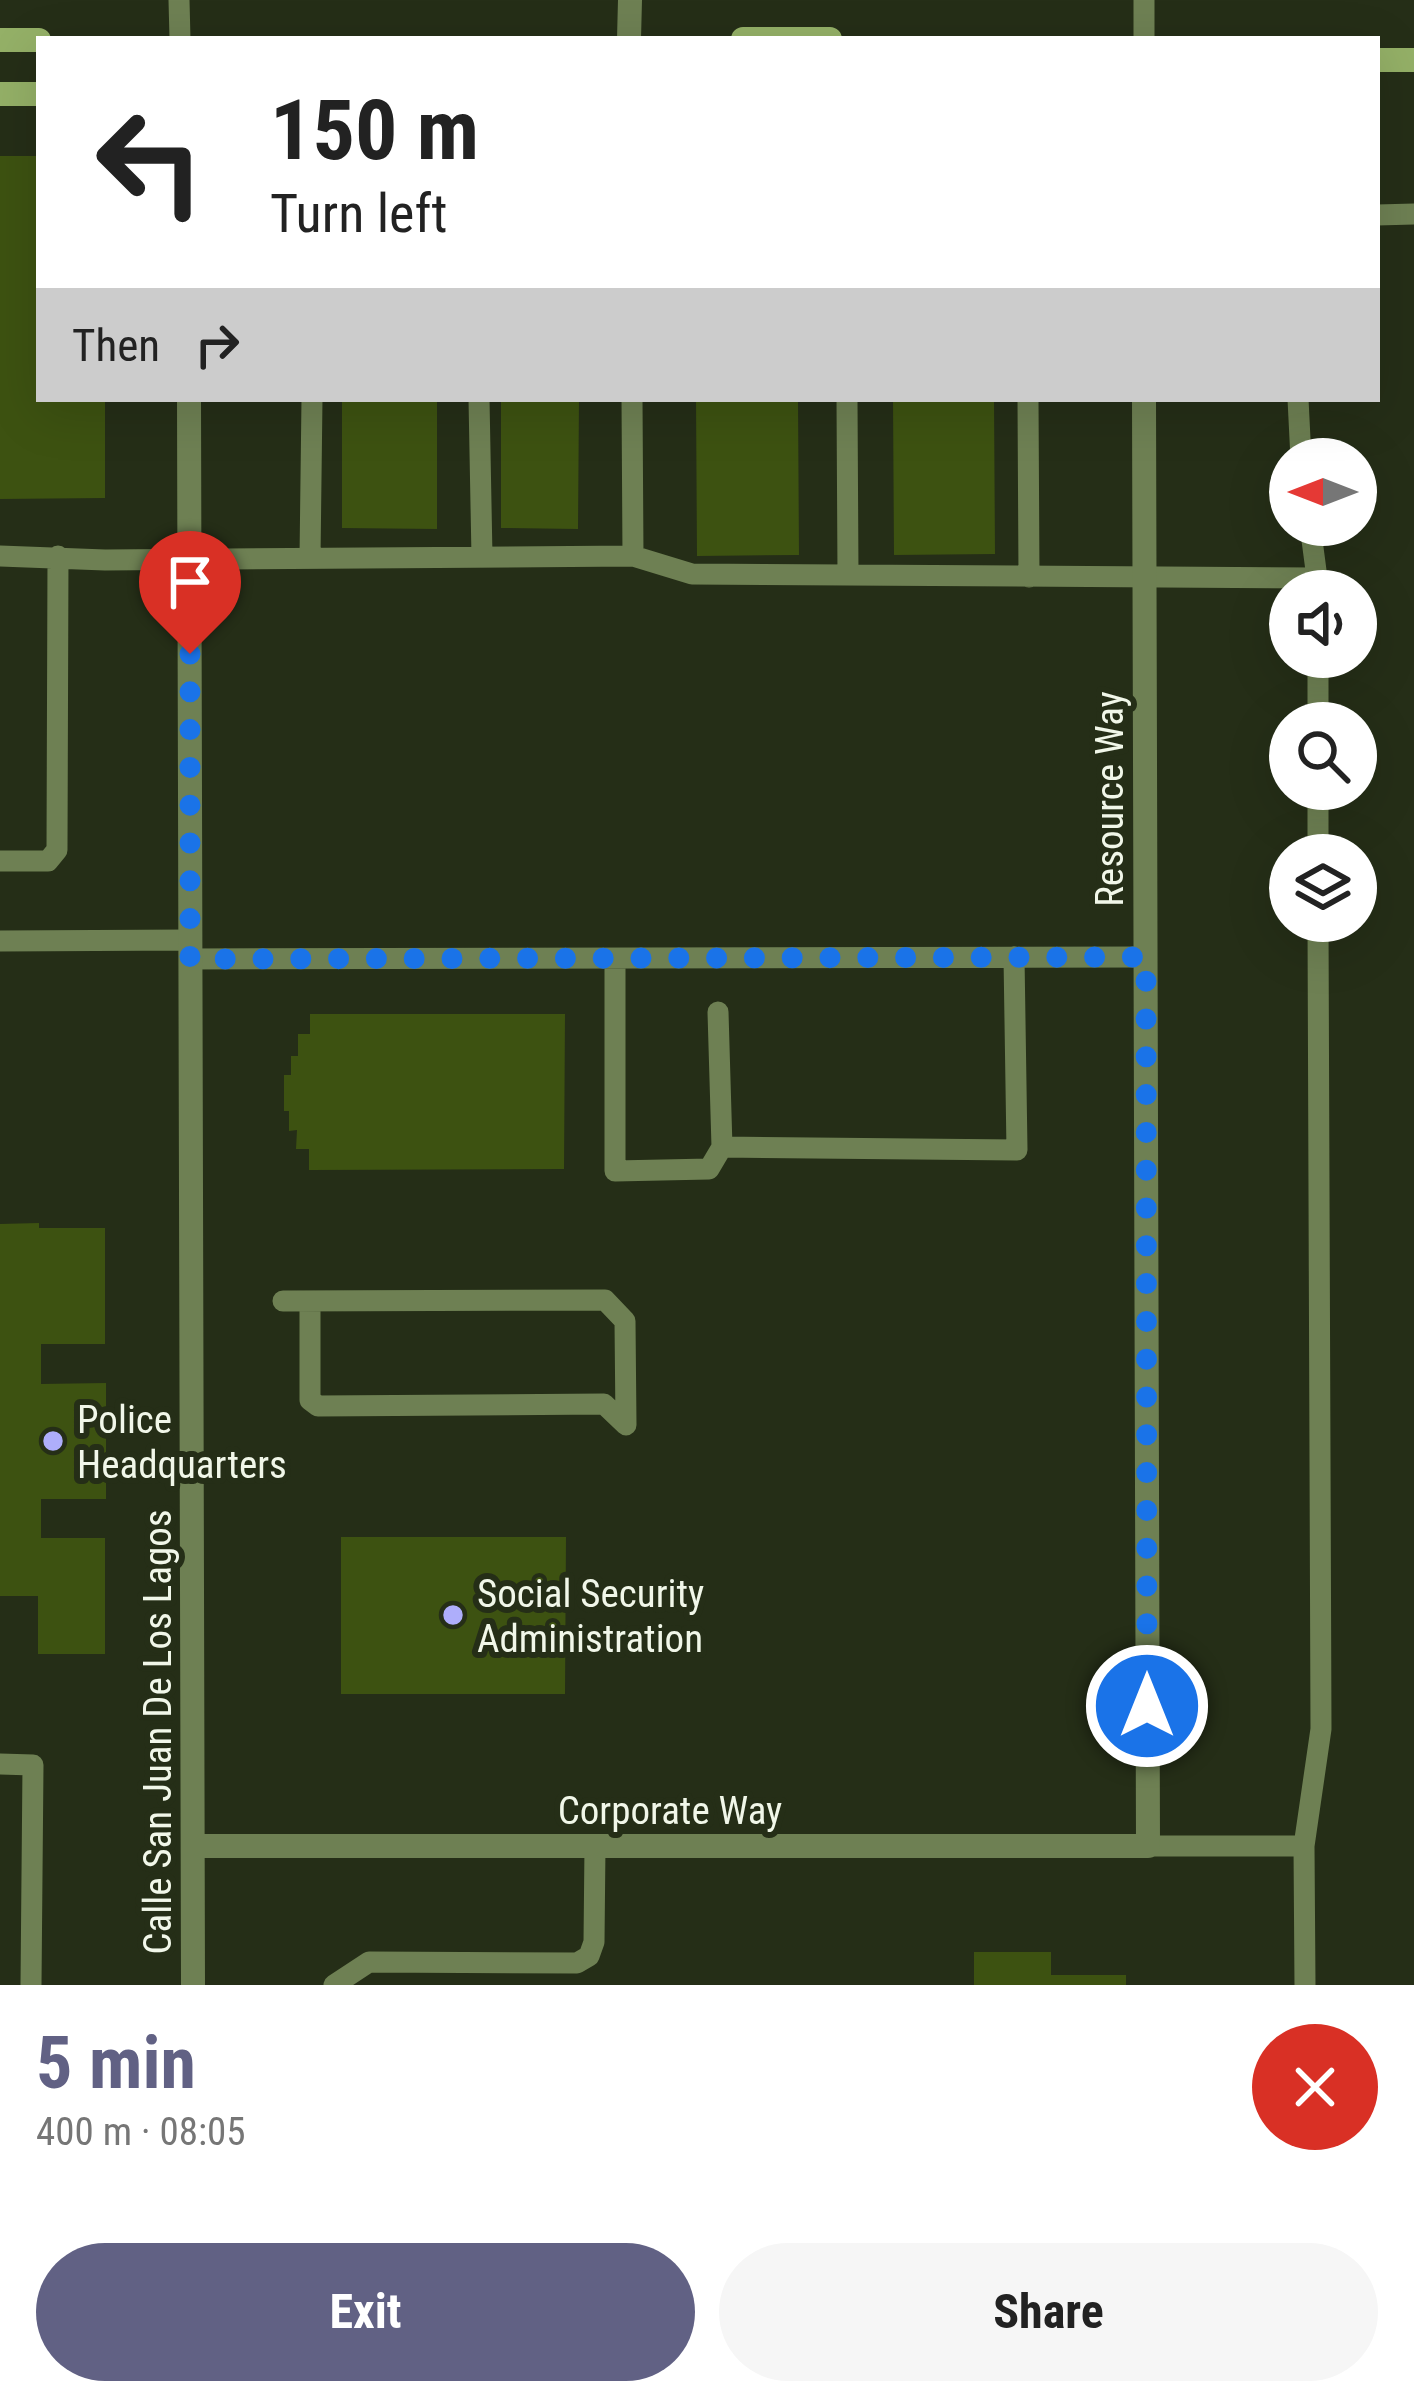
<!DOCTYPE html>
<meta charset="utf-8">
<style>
body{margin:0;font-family:"Roboto Condensed",sans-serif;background:#f6f6f6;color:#222;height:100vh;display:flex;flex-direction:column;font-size:45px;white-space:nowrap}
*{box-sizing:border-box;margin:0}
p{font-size:39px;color:#767676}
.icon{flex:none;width:66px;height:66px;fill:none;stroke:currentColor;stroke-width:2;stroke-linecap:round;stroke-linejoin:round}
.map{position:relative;height:1985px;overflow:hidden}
.drawer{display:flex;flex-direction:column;background:#fff;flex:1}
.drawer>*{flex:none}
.guide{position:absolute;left:36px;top:36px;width:1344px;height:366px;border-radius:0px;box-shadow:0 12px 48px #0002;background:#fff;color:#222;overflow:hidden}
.needle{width:78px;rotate:270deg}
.controls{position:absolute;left:1269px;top:438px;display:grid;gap:24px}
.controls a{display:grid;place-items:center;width:108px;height:108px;border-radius:50%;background:#fff;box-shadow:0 12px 48px #0002;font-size:60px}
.pin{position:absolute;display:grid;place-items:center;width:102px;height:102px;color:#fff;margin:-123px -51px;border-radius:50% 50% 50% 0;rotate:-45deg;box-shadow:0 0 12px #0007}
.pin .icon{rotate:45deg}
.me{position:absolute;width:132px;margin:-66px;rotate:0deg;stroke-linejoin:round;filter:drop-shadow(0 0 9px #0008)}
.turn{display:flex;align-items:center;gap:42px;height:252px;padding:0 36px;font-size:54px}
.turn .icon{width:156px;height:156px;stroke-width:2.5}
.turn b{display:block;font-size:84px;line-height:102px}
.then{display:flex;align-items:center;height:114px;padding:0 36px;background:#0003;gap:24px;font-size:45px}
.round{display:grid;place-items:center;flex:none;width:126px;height:126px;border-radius:63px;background:#f6f6f6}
.overview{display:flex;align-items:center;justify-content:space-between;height:204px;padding:0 36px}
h1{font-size:72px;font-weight:700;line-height:90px;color:#616184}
.button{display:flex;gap:24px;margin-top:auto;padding:24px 36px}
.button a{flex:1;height:138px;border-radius:72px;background:#616184;color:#fff;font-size:48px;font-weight:700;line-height:138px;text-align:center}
.button a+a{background:#f6f6f6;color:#222}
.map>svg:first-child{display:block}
.building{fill:#3d5211}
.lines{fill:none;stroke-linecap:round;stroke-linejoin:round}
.service{stroke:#6e8053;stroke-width:21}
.minor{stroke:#6e8053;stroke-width:24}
.tertiary{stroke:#6e8053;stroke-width:24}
.secondary{stroke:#94b067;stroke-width:24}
.route{stroke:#1a73e8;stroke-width:21;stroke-dasharray:0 37.8}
.poi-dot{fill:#aeaefb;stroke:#252e17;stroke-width:4.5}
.labels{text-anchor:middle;stroke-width:12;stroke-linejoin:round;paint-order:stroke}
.street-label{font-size:39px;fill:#f1f7e9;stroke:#252e17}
.poi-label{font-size:39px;fill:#f1f7e9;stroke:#252e17;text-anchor:start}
</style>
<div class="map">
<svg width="1414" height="1985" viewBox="0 0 1414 1985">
<rect width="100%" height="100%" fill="#252e17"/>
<!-- building -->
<path class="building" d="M0 156H39V399H105V498L0 499Z
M342 399H437V529L342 528Z
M501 399H579L578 529 501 528Z
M696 399H798L799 555 697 556Z
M893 399H994L995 554 894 555Z
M310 1014H565L564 1169 309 1170V1149H296L297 1130 289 1131V1111H284V1075H291V1056H298V1034H310Z
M39 1223V1228H105V1344H41V1384L106 1383V1499H41V1538H105V1654H38V1596H0V1224Z
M341 1537H566L565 1694H341Z
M974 1952H1051V1975H1126V1985H974Z"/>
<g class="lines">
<!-- service -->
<path class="service" d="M179 0 180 39
M1144 39V0
M1377 215 1414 214
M479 399 482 557
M632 399 633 556
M847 399 848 575
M1028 399 1029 577
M1298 399 1301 459
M0 556 105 560 633 556 692 574 1317 578 1310 525
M310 558 312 399
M1318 657V723
M1318 789V855
M0 861H48L57 850 58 556
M0 941 190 940
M190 959 1146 957
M615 959V1171L709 1169 722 1147 1017 1150 1014 957
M718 1012 722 1147
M283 1301 605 1300 625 1321 626 1425 604 1404 318 1406 310 1400V1301
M0 1764 33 1765 31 1985
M1148 1846H1304
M334 1985 369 1962 577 1963 589 1956 594 1942 595 1846
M1305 1985 1304 1846 1321 1729 1318 921"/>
<!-- minor -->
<path class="minor" d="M189 399 193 1985
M193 1846H1148L1144 399"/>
<!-- tertiary -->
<path class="tertiary" d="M629 39 630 0"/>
<!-- secondary -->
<path class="secondary" d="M743 39H830
M0 40H39
M1377 60H1414
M0 94H39"/>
</g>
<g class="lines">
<!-- route -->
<path class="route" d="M190 654V959L1146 957 1147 1706"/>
</g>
<!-- markers -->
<g class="poi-dot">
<circle cx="53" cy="1441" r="12"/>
<circle cx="453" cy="1615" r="12"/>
</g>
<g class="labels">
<!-- street labels -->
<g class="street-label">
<text transform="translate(1109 799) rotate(-90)" y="14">Resource Way</text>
<text transform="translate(157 1732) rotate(-90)" y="14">Calle San Juan De Los Lagos</text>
<text x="670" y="1824">Corporate Way</text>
</g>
<!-- poi labels -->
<g class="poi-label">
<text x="77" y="1433">Police<tspan x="77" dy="45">Headquarters</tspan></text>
<text x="477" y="1607">Social Security<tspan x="477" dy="45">Administration</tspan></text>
</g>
</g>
</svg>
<div class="controls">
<a><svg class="needle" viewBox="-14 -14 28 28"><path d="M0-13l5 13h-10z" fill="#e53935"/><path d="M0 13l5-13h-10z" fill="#767676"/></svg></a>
<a><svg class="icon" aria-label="sound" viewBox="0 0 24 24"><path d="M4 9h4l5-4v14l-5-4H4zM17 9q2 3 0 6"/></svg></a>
<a><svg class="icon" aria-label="search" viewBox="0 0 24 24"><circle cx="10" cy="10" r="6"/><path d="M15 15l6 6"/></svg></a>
<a><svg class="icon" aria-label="layers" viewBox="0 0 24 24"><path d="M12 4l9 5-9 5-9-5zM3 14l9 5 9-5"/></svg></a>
</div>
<div class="pin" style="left:190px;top:654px;background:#d93025"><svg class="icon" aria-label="arrive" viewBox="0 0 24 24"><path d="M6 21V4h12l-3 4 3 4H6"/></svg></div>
<svg class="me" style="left:1147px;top:1706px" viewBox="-20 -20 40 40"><circle r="17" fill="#1a73e8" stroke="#fff" stroke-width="3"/><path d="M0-11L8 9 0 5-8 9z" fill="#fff"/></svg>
<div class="guide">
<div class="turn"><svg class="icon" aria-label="left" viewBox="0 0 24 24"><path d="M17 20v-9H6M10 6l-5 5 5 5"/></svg><div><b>150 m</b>Turn left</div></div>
<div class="then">Then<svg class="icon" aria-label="right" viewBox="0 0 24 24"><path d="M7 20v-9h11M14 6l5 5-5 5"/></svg></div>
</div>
</div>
<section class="drawer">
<div class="overview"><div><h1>5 min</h1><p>400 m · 08:05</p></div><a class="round" style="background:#d93025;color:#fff"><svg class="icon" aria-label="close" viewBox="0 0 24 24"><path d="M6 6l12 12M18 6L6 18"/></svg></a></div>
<div class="button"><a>Exit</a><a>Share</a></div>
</section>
